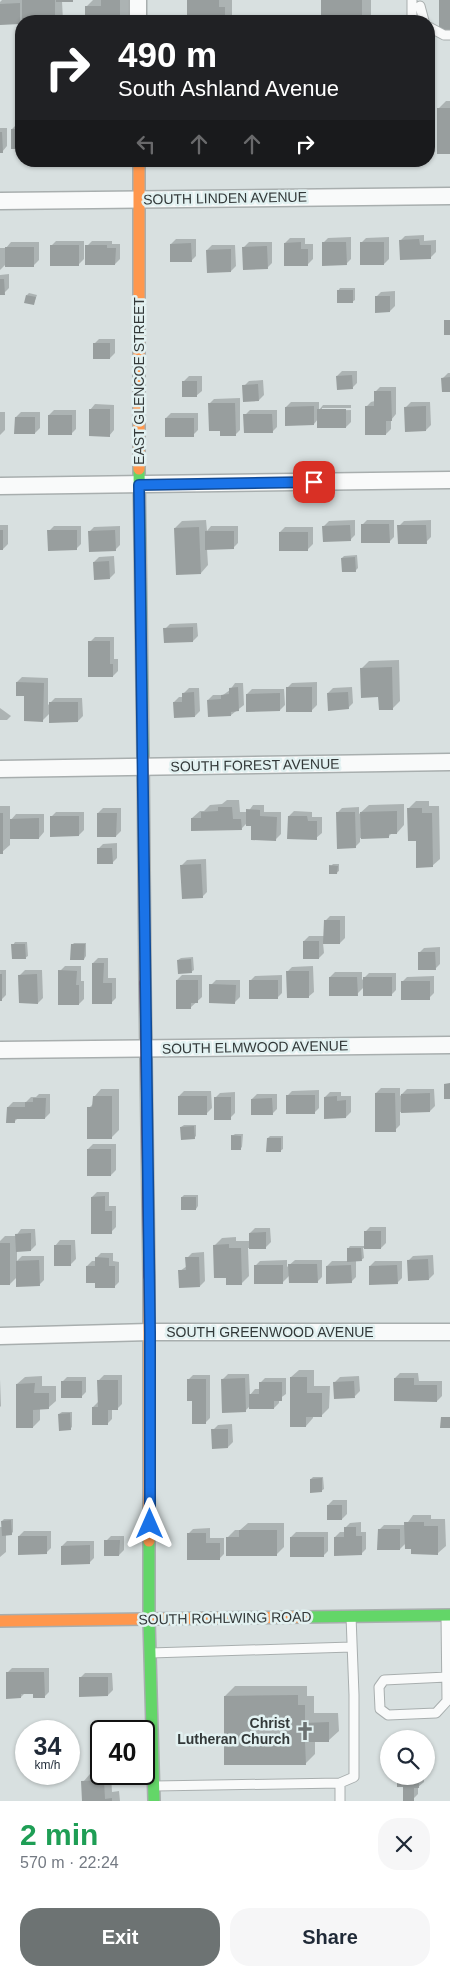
<!DOCTYPE html>
<meta charset="utf-8">
<style>
body{margin:0;font-family:Arial,sans-serif;background:#f6f6f7;color:#1f2937;height:100vh;display:flex;flex-direction:column;font-size:19px;white-space:nowrap}
*{box-sizing:border-box;margin:0}
p{font-size:16px;color:#747a83}
.icon{flex:none;width:28px;height:28px;fill:none;stroke:currentColor;stroke-width:2;stroke-linecap:round;stroke-linejoin:round}
.map{position:relative;height:1801px;overflow:hidden}
.panel{display:flex;flex-direction:column;background:#fff;flex:1}
.panel>*{flex:none}
.top-card{position:absolute;left:15px;top:15px;width:420px;height:152px;border-radius:20px;box-shadow:0 1px 4px #0004;background:#202124;color:#fff;overflow:hidden}
.controls{position:absolute;left:380px;top:1730px;display:grid;gap:10px}
.controls a{display:grid;place-items:center;width:55px;height:55px;border-radius:50%;background:#fff;box-shadow:0 1px 4px #0004;font-size:25px}
.speed{position:absolute;left:15px;top:1720px;display:flex;gap:10px;font-size:25px;font-weight:700;text-align:center}
.speed>*{display:grid;place-content:center;width:65px;height:65px;border-radius:50%;background:#fff;box-shadow:0 1px 4px #0004;line-height:1}
.speed small{font-size:12px;font-weight:400}
.speed .limit{border:2px solid #111;border-radius:8px;background:#fff;color:#111}
.pin{position:absolute;display:grid;place-items:center;width:42px;height:42px;color:#fff;margin:-21px;border-radius:10px;box-shadow:0 2px 8px #0006}
.me{position:absolute;width:55px;margin:-28px;rotate:0deg;stroke-linejoin:round;filter:drop-shadow(0 0 4px #0008)}
.turn{display:flex;align-items:center;gap:18px;height:105px;padding:0 20px;font-size:22px}
.turn .icon{width:65px;height:65px;stroke-width:2.5}
.turn b{display:block;font-size:35px;line-height:42px}
.lanes{display:flex;align-items:center;height:48px;padding:0 20px;background:#0003;justify-content:center;gap:25px;direction:ltr}
.lanes .off{opacity:.35}
.round{display:grid;place-items:center;flex:none;width:52px;height:52px;border-radius:20px;background:#f6f6f7}
.overview{display:flex;align-items:center;justify-content:space-between;height:85px;padding:0 20px}
h1{font-size:30px;font-weight:800;line-height:38px;color:#1e9e55}
.button{display:flex;gap:10px;margin-top:auto;padding:10px 20px}
.button a{flex:1;height:58px;border-radius:20px;background:#6d7373;color:#fff;font-size:20px;font-weight:800;line-height:58px;text-align:center}
.button a+a{background:#f6f6f7;color:#1f2937}
.map>svg:first-child{display:block}
.shadow{fill:#0003;fill-rule:evenodd}
.building{fill:#989e9e;fill-rule:evenodd}
.lines{fill:none;stroke-linecap:round;stroke-linejoin:round}
.lane-casing{stroke:#a8aeae;stroke-width:11}
.street-casing{stroke:#a8aeae;stroke-width:19}
.fast-casing{stroke:#a8aeae;stroke-width:14}
.slow-casing{stroke:#a8aeae;stroke-width:14}
.jam-casing{stroke:#a8aeae;stroke-width:14}
.lane{stroke:#f9fafa;stroke-width:9}
.street{stroke:#f9fafa;stroke-width:16}
.fast{stroke:#63d668;stroke-width:11}
.slow{stroke:#ff974d;stroke-width:11}
.jam{stroke:#b3261e;stroke-width:11}
.route-casing{stroke:#114b97;stroke-width:12}
.route{stroke:#1a73e8;stroke-width:9}
.labels{text-anchor:middle;stroke-width:5;stroke-linejoin:round;paint-order:stroke}
.street-label{font-size:14px;fill:#333939;stroke:#e2f1f1}
.poi-label{font-size:14px;font-weight:bold;fill:#333939;stroke:#e2f1f1;text-anchor:end}
</style>
<div class="map">
<svg width="450" height="1801" viewBox="0 0 450 1801">
<rect width="100%" height="100%" fill="#d8e0e0"/>
<!-- shadow -->
<path class="shadow" d="M2 0H74L62 1 63 21H23V19L20 23H0V2Z
M93 0H129L130 21H87L86 7Z
M188 0H232V21H189Z
M322 0H371V19L369 21H322Z
M446 101H450V152L439 108Z
M17 124H21V148H13L12 129Z
M0 128H7V146L2 152H0Z
M424 235V241L436 240V252L431 257 400 241 405 236Z
M351 237V259L346 264 323 243 328 238Z
M389 237V259L384 264 361 243 366 238Z
M290 238H305V244H313V259L308 264 285 243Z
M176 239H196V256L191 261 171 244Z
M56 241H84V259L79 264 51 246Z
M92 241H112V244H120V259L115 264 87 246Z
M11 242H39V260L34 265 6 264 0 270V248H6Z
M249 242H272V263L267 268 244 247Z
M212 245H235L236 266 231 271 207 250Z
M9 274V288L4 293 0 294V275Z
M340 288H355V300L352 302 338 291Z
M395 291V306L390 311 376 297 381 292Z
M29 293 37 295 34 303 27 295Z
M99 339H115V353L110 358 94 344Z
M342 371H357V383L352 388 337 376Z
M448 373H450V390L443 378Z
M189 376H202V391L196 396 184 381Z
M263 380 264 395 259 400 244 386 249 381Z
M380 387H396V414L391 420V429L386 434 366 407 371 402 375 401V392Z
M240 398V430L235 435 221 429 209 404 214 399Z
M291 402H319V410L323 405H351V408H322V411L351 410V422L346 427 318 419 314 424 286 407Z
M411 402H430L431 425 426 430 406 407Z
M95 404 114 405V430L109 436 90 410Z
M54 410H76V429L71 434 49 415Z
M250 410H277V427L272 432 245 415Z
M0 412H5V430L0 435Z
M21 412H40V428L35 433 16 417Z
M171 413H198V430L193 435 166 418Z
M206 520 207 531 211 526H238V543L233 548 207 549 208 565 201 573 175 528 182 521Z
M355 520V535L350 540 324 526 329 521Z
M367 520H394V537L389 542 362 525Z
M431 520V537L426 542 399 526 404 521Z
M0 525H8V544L3 549H0Z
M54 526H81V544L76 549 49 531Z
M120 526V545L115 550 89 532 94 527Z
M285 527H313V544L308 549 280 532Z
M357 555 358 568 355 571 342 558 344 556Z
M114 556 115 573 110 578 94 562 99 557Z
M197 623 198 636 193 641 165 629 170 624Z
M95 637H114V659H118V671L113 676 90 642Z
M399 660 400 701 393 708 379 696 362 668 369 661Z
M22 677 48 678V705L55 698H82L83 716 78 721 50 713 43 720 25 695H17V682Z
M317 682V705L312 710 287 688 292 683Z
M235 683H243L244 705 231 715 208 700 213 695H223L230 690Z
M352 687 353 703 348 708 328 693 333 688Z
M189 688H199L200 711 195 716 174 702 179 697H184V693Z
M252 689H284L285 705 280 710 247 694Z
M0 708 11 716 7 720H0Z
M227 800H239L240 812H248L253 805H264V812H281V834L276 839 248 822 241 829 192 818 200 811H204L210 805 222 804Z
M416 801H429V806H439L440 859 432 866 408 809Z
M404 804V825L397 833H392L388 837 360 838V842L355 847 337 813 342 808 359 807V814L369 805Z
M0 806H10V821L16 814H44V832L39 838H10V845L2 852H0Z
M103 808H121V831L116 836 98 813Z
M294 811 312 812V817H322V833L316 838 289 816Z
M56 812H84V830L79 835 51 817Z
M117 843V858L112 863 98 849 103 844Z
M206 859 207 892 202 897 182 865 187 860Z
M333 864H339V871L336 873 331 866Z
M330 916H345V938L340 943H323L324 953 319 958 304 941 309 936H325V921Z
M15 942H27L28 956 25 958 13 945Z
M74 943H86V956L84 959 72 945Z
M440 947V964L435 969 419 953 424 948Z
M193 957 194 970 191 972 178 960 181 958Z
M98 958H108V978H116V998L111 1003 93 963Z
M65 966H81V981H84V999L79 1004 60 971Z
M313 966 314 992 308 997 287 972 292 967Z
M0 970H6V995L1 1000Z
M25 970H42L43 998 38 1003 20 975Z
M335 972H362V980L369 973H396V990L391 995 364 987 357 994 330 977Z
M182 975H202V997L190 1008 177 980Z
M282 975V993L277 998 250 981 255 976Z
M434 976V993L429 998 402 982 407 977Z
M216 980H240V997L235 1002 211 985Z
M381 1088H400V1096L407 1089H434L435 1106 430 1111 400 1112V1125L395 1130 376 1093Z
M101 1089H119V1130L111 1138 89 1108 94 1103V1097Z
M319 1090V1108L314 1113 287 1096 292 1091Z
M184 1091H211L212 1108 207 1113 179 1096Z
M235 1092V1113L230 1118 215 1098 220 1093Z
M330 1092H341V1096H351V1112L346 1117 325 1097Z
M39 1094H50V1113L45 1118H18L15 1121 8 1107 13 1102H26L31 1097H36Z
M257 1094H277V1109L272 1114 252 1099Z
M184 1125H196V1136L194 1138 181 1127Z
M235 1134H243L242 1147 240 1149 232 1136Z
M270 1136H283V1149L280 1151 268 1138Z
M93 1144H116V1170L111 1175 88 1149Z
M97 1192H109V1206H116V1227L111 1232 92 1197Z
M184 1195H198V1206L196 1209 182 1197Z
M370 1227H386V1243L381 1248H363L364 1258 361 1260H356V1277L351 1282 327 1266 332 1261H348V1249L350 1246H366L365 1232Z
M255 1228H270L271 1242 266 1247 248 1248 249 1276 241 1284 215 1245 222 1238 236 1237V1241H250V1233Z
M21 1229H35L36 1245 31 1250 17 1251V1261L22 1256H44V1280L39 1285 17 1277 10 1284H0V1241L5 1236H16Z
M60 1240H75L76 1259 71 1264 55 1246Z
M204 1252 205 1281 200 1286 180 1271 187 1266V1258L192 1253Z
M101 1253H113V1261L119 1262V1282L114 1287 96 1282 87 1266 92 1261H96V1258Z
M433 1255 434 1274 429 1279 408 1261 413 1256Z
M287 1260V1267L295 1260H322V1277L317 1282 290 1275 282 1283 255 1266 260 1261Z
M375 1261H402V1278L397 1283 370 1266Z
M299 1370H314V1386H330L329 1408 322 1415H313V1418L306 1426 291 1377Z
M400 1373H418L419 1381H442V1396L437 1401 395 1378Z
M228 1374H249L250 1395 255 1389H260V1383L265 1378H286V1394L279 1399V1403L274 1408 249 1407 245 1411 223 1379Z
M104 1375H122V1404L117 1409H112V1419L107 1424 93 1407 98 1402 99 1380Z
M193 1375H210V1418L205 1423 193 1399 188 1380Z
M42 1376V1386H56V1401L48 1408H40V1420L33 1427 17 1384 25 1377Z
M359 1376 360 1391 355 1396 335 1382 340 1377Z
M67 1377H86V1392L81 1397 62 1382Z
M0 1379 1 1406 0 1407Z
M62 1412H72V1427L70 1429 59 1414Z
M232 1424 233 1442 228 1447 213 1430 218 1425Z
M313 1477H323L324 1489 321 1491 311 1479Z
M333 1500H347V1514L342 1519 328 1505Z
M413 1515H431V1519H445L446 1546 438 1553 412 1547 406 1543 400 1549 379 1530 384 1525H406Z
M4 1519H13V1532L11 1534H6V1552L0 1557V1527H3L2 1521Z
M361 1522V1532H366V1549L361 1554 335 1537 340 1532H345V1528L350 1523Z
M248 1523H284V1547L276 1555 227 1538 235 1530H240Z
M210 1528V1538H224V1554L219 1559 188 1534 193 1529Z
M24 1531H51V1548L46 1553 19 1536Z
M296 1532H328V1551L323 1556 291 1537Z
M111 1536H124V1550L119 1555 106 1541Z
M67 1541H94V1558L89 1563 62 1546Z
M12 1668H49V1692L44 1697 34 1693H25L21 1697 7 1673Z
M85 1673H112L113 1690 108 1695 80 1678Z
M235 1686H307V1696H314V1713H338L339 1731 329 1740 315 1741V1754L305 1764H225V1696ZM264 1718H283V1730H264Z
M90 1774H111L112 1792 119 1791 120 1801H83V1782Z
M398 1776H424V1782L418 1787V1794L413 1799Z"/>
<!-- building -->
<path class="building" d="M22 0H55V21H22Z
M56 0H73V2H56Z
M101 0H120V21H85V6H101Z
M187 0H219V7H225V21H187Z
M321 0H362V21H321Z
M439 0H450V30H439Z
M20 3V24L0 25V4Z
M437 108H450V154H437Z
M11 129H21V149H11Z
M0 132H2L3 153H0Z
M419 239 420 245H431V259L400 260 399 240Z
M301 242V249H308V266H284V243Z
M322 242H346L347 265 322 266Z
M360 242H384V265H360Z
M191 243 192 262H170V244Z
M50 245H79V266H50Z
M85 245H107V248H116L115 265H85Z
M267 246 268 269 243 270 242 247Z
M5 247H34V267H5Z
M231 249V272L207 273 206 250Z
M0 279H4L5 295H0Z
M337 290H353V303H337Z
M26 295 36 297 34 305 24 303Z
M375 296H390V312L375 313Z
M444 320H450V335H444Z
M93 343H110V359H93Z
M352 375 353 389 337 390 336 376Z
M450 377V392H442L441 378Z
M182 381H197V397H182Z
M258 384 259 401 243 402 242 385Z
M374 391H391L392 421H386V435H365V406H374Z
M208 403H235L236 436H220V431H209Z
M314 406V425L285 426V407Z
M426 406V431L405 432 404 407Z
M89 409H110V437L89 436Z
M317 409H346V428H317Z
M243 414H272L273 433H244Z
M48 415H72V435H48Z
M15 417H35V434H14Z
M165 418H194V437H165Z
M361 524H389L390 543H361Z
M350 525 351 541 323 542 322 526Z
M397 525H426L427 544H398Z
M199 527 201 574 176 575 174 528Z
M0 530H3V550H0Z
M47 530H77V550L48 551Z
M115 530 116 551 89 552 88 531Z
M205 531H234V549L205 550Z
M279 532H308V551H279Z
M355 557 356 572H342L341 558Z
M109 561 110 579 94 580 93 562Z
M193 627V642L164 643 163 628Z
M88 641H110V664H113V677H88Z
M392 667 393 710H379L378 697 361 698 360 668Z
M16 682 44 683 43 722 24 721V696H16Z
M238 687 239 711 231 712V716L208 717 207 700 221 699V695L229 694V688Z
M286 687H312V712H286Z
M194 692 195 717 174 718 173 702H182V693Z
M348 692 349 709 328 711 327 693Z
M280 693V711L246 712V694Z
M49 702H78V722L49 723Z
M218 807H232L233 819H241L242 830 191 831V818H201V812L218 811Z
M407 808H422V813H432L433 867 416 868V841H408Z
M246 809 260 810V816L277 817 276 841 251 840V826H246Z
M397 811V834H389V838L361 839 360 812Z
M336 812H355L356 848 337 849Z
M0 813H3V854H0Z
M97 813H117L116 837H97Z
M50 816H79V836L50 837Z
M288 816H307L308 821H317V840L287 839Z
M39 818V839H10V819Z
M97 848H112L113 864H97Z
M201 864 203 898 182 899 180 865Z
M329 865 338 866 337 874H329Z
M324 920H340V944H323Z
M303 941H319V959H303Z
M11 944H25L26 959H12Z
M71 944H85L84 960H70Z
M418 952H435L436 970H418Z
M191 959 192 973 178 974 177 960Z
M92 963H104L103 983H112V1004H92Z
M58 970 77 971 76 985H79V1005H58Z
M286 971H309V998H287Z
M0 974H2V1001H0Z
M37 974 38 1004 19 1003 18 975Z
M329 977H357L358 996H329Z
M363 977H392V996H363Z
M176 980H198V1003H191V1009H176Z
M249 980H278V999H249Z
M401 981H430V1000H401Z
M209 984 236 985 235 1004 209 1003Z
M450 1083V1099H444V1084Z
M375 1093H395L396 1132H375Z
M430 1093V1112L401 1113V1094Z
M286 1095H315V1114H286Z
M93 1096H112V1139H87V1107H92Z
M178 1096H207V1115H178Z
M337 1096V1101L346 1100V1118L324 1119V1097Z
M214 1097H231V1120H214Z
M33 1098H46L45 1119H15V1123H6L7 1107H25V1102H33Z
M272 1098 273 1115H251V1099Z
M194 1126 195 1139 181 1140 180 1127Z
M231 1135 241 1136V1150H231Z
M267 1138H281V1152H266Z
M87 1149H111V1176H87Z
M105 1196V1211H112V1234H91V1197Z
M181 1197H196V1210H181Z
M364 1231H381V1249H364Z
M266 1232V1249H249V1233Z
M31 1233V1251L16 1252 15 1234Z
M0 1243H10V1285H0Z
M229 1244V1248H241L242 1285H226V1278H214L213 1245Z
M54 1245H71V1266H54Z
M347 1248H361L362 1261 347 1262Z
M95 1257 109 1258V1266H115V1288H95V1283H86V1266H95Z
M185 1257H199L200 1287 179 1288 178 1270H186Z
M428 1259 429 1280 408 1281 407 1260Z
M39 1260 40 1286 16 1287V1261Z
M288 1264H317L318 1283H289Z
M254 1265H283V1284H254Z
M351 1265 352 1283 326 1284V1266Z
M397 1265 398 1284 369 1285V1266Z
M290 1377H307V1393H322V1417H306V1427H290Z
M245 1378 246 1412 222 1413 221 1379Z
M394 1378H414V1385H437V1402L394 1401Z
M187 1379H206V1424H192V1401H187Z
M97 1380H118V1410H108V1425H92V1407H98Z
M61 1381H82V1398H61Z
M354 1381 355 1398 334 1399 333 1382Z
M259 1382H282V1401H274V1409H249V1394H259Z
M35 1383 34 1393H49V1409L33 1410V1428H16V1384Z
M70 1413 71 1430 59 1431 58 1414Z
M441 1417H450V1428H440Z
M211 1429H228V1448L212 1449Z
M322 1478V1492L310 1493V1479Z
M327 1505H342V1520H327Z
M11 1520 12 1535 2 1536 1 1521Z
M404 1522H424V1526H438V1555L411 1554V1549H405Z
M344 1527H356V1536H362V1555L334 1556V1537H344Z
M378 1529H400V1550H377Z
M239 1530H277V1556H226V1537H239Z
M187 1533H206V1543H220V1560H187Z
M18 1536H47V1554L18 1555Z
M290 1537H324V1557H290Z
M104 1540H120L119 1556H104Z
M90 1545V1564L61 1565V1546Z
M6 1672H44L45 1698H33V1694H21V1698L6 1699Z
M79 1677H108V1696L79 1697Z
M298 1695V1705H305V1723L329 1722V1742H305L306 1765H224V1696ZM254 1719H281V1740L254 1739Z
M397 1776H419V1788H414V1801H403V1787H397Z
M104 1780 105 1799 112 1798V1801H82L81 1781Z"/>
<g class="lines">
<!-- lane casing -->
<g class="lane-casing">
<path id="lane" d="M412 0V21
M420 6 424 21
M429 27 444 35H450
M446 1615 447 1701 436 1713 388 1715 380 1709 379 1687 384 1680 447 1677
M150 1653 352 1647
M340 1783 354 1777V1695L351 1616
M155 1786 340 1783V1801"/>
</g>
<!-- street casing -->
<g class="street-casing">
<path id="street" d="M138 0V21
M0 201 450 196
M0 486 450 480
M0 769 450 762
M0 1050 450 1045
M0 1336 150 1332H450"/>
</g>
<!-- fast casing -->
<g class="fast-casing">
<path id="fast" d="M139 469 143 756
M149 1541V1619L154 1801
M303 1617 450 1615"/>
</g>
<!-- slow casing -->
<g class="slow-casing">
<path id="slow" d="M139 161V469
M143 756 145 982
M149 1541V1277
M0 1621 303 1617"/>
</g>
<!-- jam casing -->
<g class="jam-casing">
<path id="jam" d="M145 982 149 1277"/>
</g>
<!-- lane -->
<use href="#lane" class="lane"/>
<!-- street -->
<use href="#street" class="street"/>
<!-- fast -->
<use href="#fast" class="fast"/>
<!-- slow -->
<use href="#slow" class="slow"/>
<!-- jam -->
<use href="#jam" class="jam"/>
</g>
<g class="lines">
<!-- route casing -->
<g class="route-casing">
<path id="route" d="M150 1524V1332L139 485 314 482"/>
</g>
<!-- route -->
<use href="#route" class="route"/>
</g>
<!-- icons -->
<defs>
<g id="church-bare" transform="scale(1.5)"><path d="M-1.2-6h2.4v3.5h3.3v2.4h-3.3V6h-2.4V-.1h-3.3v-2.4h3.3Z" fill="#6d7373" stroke="#e2f1f1" stroke-width="2.5" paint-order="stroke"/></g>
</defs>
<g fill-rule="evenodd">
<use href="#church-bare" x="305" y="1731"/>
</g>
<g class="labels">
<!-- street labels -->
<g class="street-label">
<text transform="translate(225 198) rotate(-1)" y="5">SOUTH LINDEN AVENUE</text>
<text transform="translate(139 381) rotate(-90)" y="5">EAST GLENCOE STREET</text>
<text transform="translate(255 765) rotate(-1)" y="5">SOUTH FOREST AVENUE</text>
<text transform="translate(255 1047) rotate(-1)" y="5">SOUTH ELMWOOD AVENUE</text>
<text x="270" y="1337">SOUTH GREENWOOD AVENUE</text>
<text transform="translate(225 1618) rotate(-1)" y="5">SOUTH ROHLWING ROAD</text>
</g>
<!-- poi labels -->
<g class="poi-label">
<text x="290" y="1728">Christ<tspan x="290" dy="16">Lutheran Church</tspan></text>
</g>
</g>
</svg>
<div class="controls">
<a><svg class="icon" aria-label="search" viewBox="0 0 24 24"><circle cx="10" cy="10" r="6"/><path d="M15 15l6 6"/></svg></a>
</div>
<div class="speed"><div>34<small>km/h</small></div><div class="limit">40</div></div>
<div class="pin" style="left:314px;top:482px;background:#d93025"><svg class="icon" aria-label="arrive" viewBox="0 0 24 24"><path d="M6 21V4h12l-3 4 3 4H6"/></svg></div>
<svg class="me" style="left:150px;top:1524px" viewBox="-20 -20 40 40"><path d="M0-17L14 15 0 8-14 15z" fill="#1a73e8" stroke="#fff" stroke-width="4"/></svg>
<div class="top-card">
<div class="turn"><svg class="icon" aria-label="right" viewBox="0 0 24 24"><path d="M7 20v-9h11M14 6l5 5-5 5"/></svg><div><b>490 m</b>South Ashland Avenue</div></div>
<div class="lanes"><svg class="icon off" aria-label="left" viewBox="0 0 24 24"><path d="M17 20v-9H6M10 6l-5 5 5 5"/></svg><svg class="icon off" aria-label="ahead" viewBox="0 0 24 24"><path d="M12 20V5M6 11l6-6 6 6"/></svg><svg class="icon off" aria-label="ahead" viewBox="0 0 24 24"><path d="M12 20V5M6 11l6-6 6 6"/></svg><svg class="icon" aria-label="right" viewBox="0 0 24 24"><path d="M7 20v-9h11M14 6l5 5-5 5"/></svg></div>
</div>
</div>
<section class="panel">
<div class="overview"><div><h1>2 min</h1><p>570 m · 22:24</p></div><a class="round"><svg class="icon" aria-label="close" viewBox="0 0 24 24"><path d="M6 6l12 12M18 6L6 18"/></svg></a></div>
<div class="button"><a>Exit</a><a>Share</a></div>
</section>
